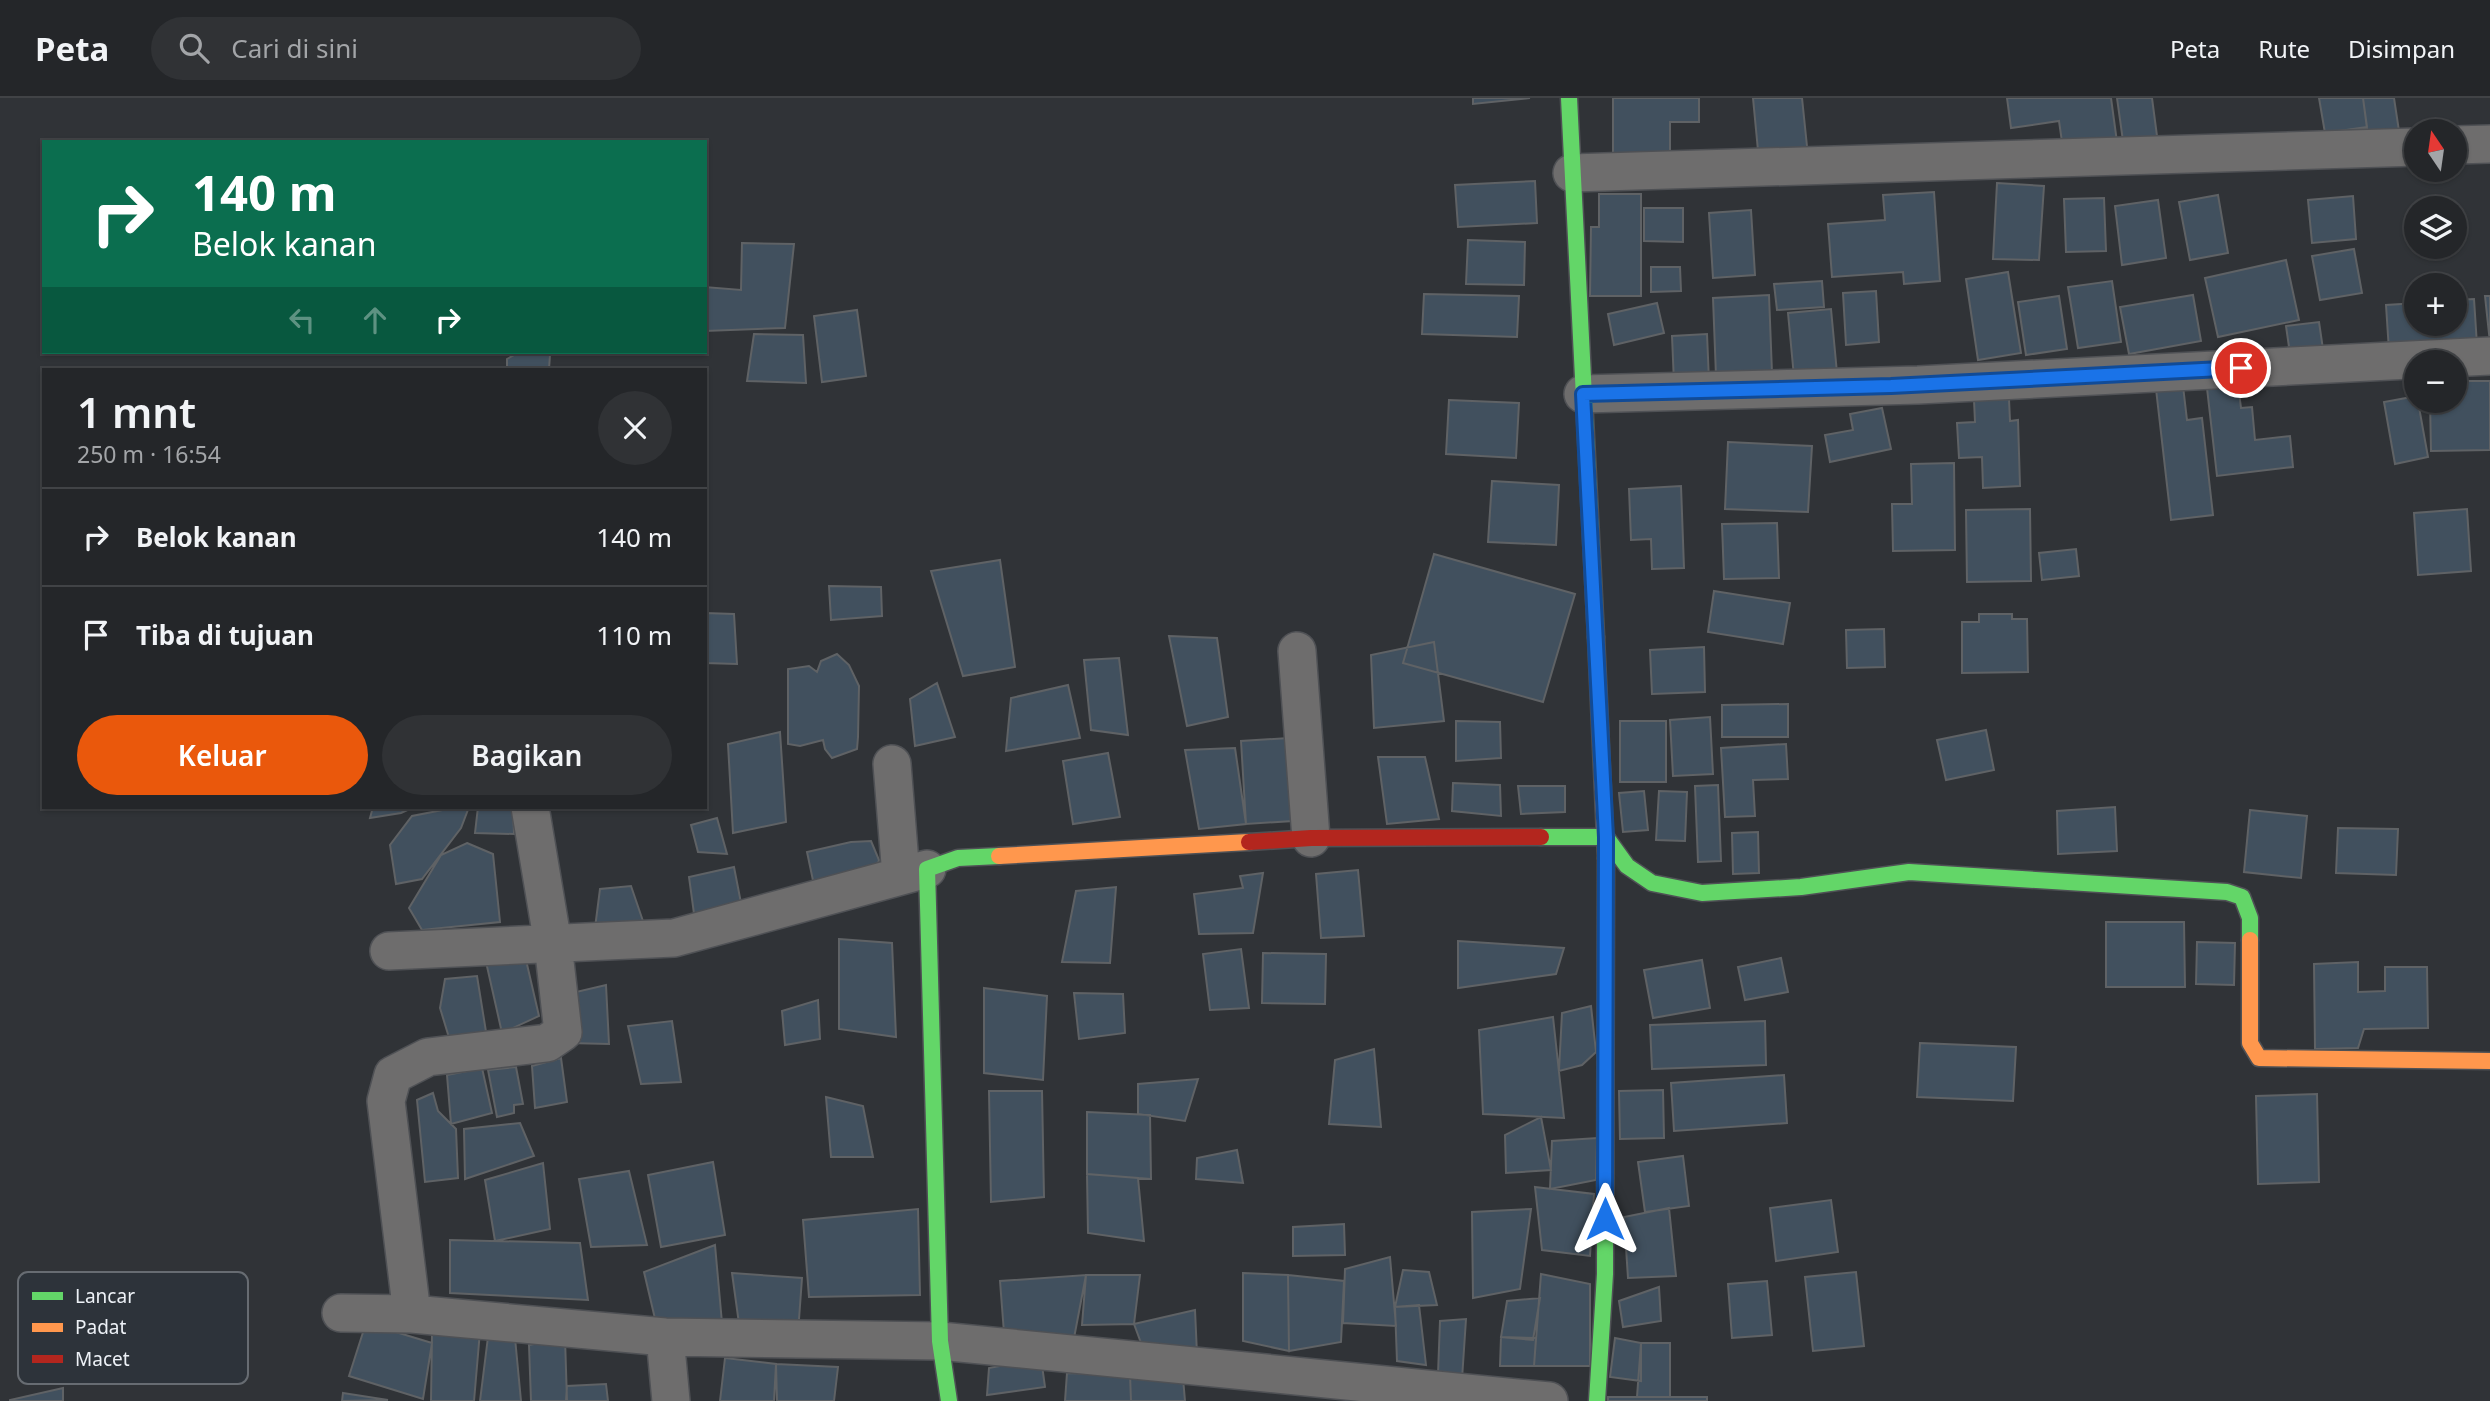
<!DOCTYPE html>
<html lang="id">
<meta charset="utf-8">
<style>
body{margin:0;font-family:"Noto Sans",sans-serif;background:#303235;color:#f1f3f6;height:100vh;display:flex;flex-direction:column;font-size:26px;white-space:nowrap}
*{box-sizing:border-box;margin:0}
p{font-size:23px;color:#a3a5a8}
.icon{flex:none;width:38px;height:38px;fill:none;stroke:currentColor;stroke-width:2;stroke-linecap:round;stroke-linejoin:round}
.map{position:relative;flex:1;overflow:hidden}
.sheet{position:absolute;left:42px;top:270px;width:665px;height:441px;display:flex;flex-direction:column;background:#242629;border-radius:0px;box-shadow:0 2px 5px #0004,0 0 0 2px #414346}
.sheet>*{flex:none}
.top-card{position:absolute;left:42px;top:42px;width:665px;height:214px;border-radius:0px;box-shadow:0 2px 5px #0004,0 0 0 2px #414346;background:#0b6e4f;color:#fff;overflow:hidden}
.needle{width:46px;rotate:347deg}
.fabs{position:absolute;left:2404px;top:21px;display:grid;gap:14px}
.fabs a{display:grid;place-items:center;width:63px;height:63px;border-radius:50%;background:#242629;box-shadow:0 2px 5px #0004,0 0 0 2px #414346;font-size:35px}
.pin{position:absolute;display:grid;place-items:center;width:60px;height:60px;color:#fff;margin:-30px;border:4px solid #fff;border-radius:50%;box-shadow:0 2px 7px #0007}
.me{position:absolute;width:77px;margin:-38px;rotate:0deg;stroke-linejoin:round;filter:drop-shadow(0 0 5px #0008)}
.turn{display:flex;align-items:center;gap:24px;height:147px;padding:0 35px;font-size:32px}
.turn .icon{width:91px;height:91px;stroke-width:2.5}
.turn b{display:block;font-size:49px;line-height:60px}
.lanes{display:flex;align-items:center;height:66px;padding:0 35px;background:#0003;justify-content:center;gap:35px;direction:ltr}
.lanes .off{opacity:.35}
.round{display:grid;place-items:center;flex:none;width:74px;height:74px;border-radius:37px;background:#303235}
.head{display:flex;align-items:center;justify-content:space-between;height:119px;padding:0 35px}
h1{font-size:42px;font-weight:600;line-height:52px}
.cta{display:flex;gap:14px;margin-top:auto;padding:14px 35px}
.cta a{flex:1;height:80px;border-radius:42px;background:#ea580c;color:#fff;font-size:28px;font-weight:600;line-height:80px;text-align:center}
.cta a+a{background:#303235;color:#f1f3f6}
ul{padding:0;list-style:none}
li{display:flex;align-items:center;gap:21px;height:98px;padding:0 35px;border-top:2px solid #414346}
li div{flex:1}
li b{display:block;font-size:26px}
li em{font-style:normal}
header{display:flex;align-items:center;gap:42px;box-sizing:border-box;height:98px;padding:0 35px;background:#242629;border-bottom:2px solid #414346}
header strong{font-size:33px}
nav{display:flex;gap:38px;margin-inline-start:auto;font-size:24px}
.search{width:490px;height:63px;background:#303235;display:flex;align-items:center;gap:18px;box-sizing:border-box;padding:0 24px;border-radius:38px;color:#a3a5a8;font-size:26px}
.map>svg:first-child{display:block}
.building{fill:#41505e;stroke:#5f6265;stroke-width:2}
.lines{fill:none;stroke-linecap:round;stroke-linejoin:round}
.street-casing{stroke:#4f5155;stroke-width:40}
.fast-casing{stroke:#4f5155;stroke-width:19}
.slow-casing{stroke:#4f5155;stroke-width:19}
.jam-casing{stroke:#4f5155;stroke-width:19}
.street{stroke:#6e6d6d;stroke-width:37}
.fast{stroke:#63d668;stroke-width:16}
.slow{stroke:#ff974d;stroke-width:16}
.jam{stroke:#b3261e;stroke-width:16}
.route-casing{stroke:#114b97;stroke-width:18}
.route{stroke:#1a73e8;stroke-width:12}
.key{fill:#2d333a;stroke:#676c72;stroke-width:2}
.key-label{font-size:19px;fill:#edf1f6}
</style>
<header>
<strong>Peta</strong>
<div class="search"><svg class="icon" aria-label="search" viewBox="0 0 24 24"><circle cx="10" cy="10" r="6"/><path d="M15 15l6 6"/></svg>Cari di sini</div>
<nav><a>Peta</a><a>Rute</a><a>Disimpan</a></nav>
</header>
<div class="map">
<svg width="2490" height="1303" viewBox="0 0 2490 1303">
<rect width="100%" height="100%" fill="#303337"/>
<!-- building -->
<path class="building" d="M1473 0H1530L1473 6Z
M1613 0H1699V24H1670V63H1613Z
M1753 0H1802L1808 58 1759 63Z
M2007 0H2111L2117 44 2063 51 2059 23 2011 30Z
M2117 0H2152L2157 38 2123 43Z
M2319 0H2363L2367 29 2325 35Z
M2363 0H2394L2399 33 2368 38Z
M1535 83 1537 125 1458 129 1455 87Z
M1997 85 2044 88 2039 162 1993 161Z
M1934 94 1940 183 1904 186 1903 174 1832 179 1828 126 1885 122 1883 97Z
M1599 96H1641V198H1590L1591 129H1599Z
M2218 97 2228 155 2190 162 2179 104Z
M2353 98 2356 141 2312 145 2308 102Z
M2104 100 2106 153 2066 154 2064 101Z
M2158 102 2166 160 2122 167 2115 108Z
M1644 110H1683V144L1644 143Z
M1751 112 1755 177 1713 180 1709 115Z
M1468 142 1525 144 1524 187 1466 186Z
M742 145 794 146 785 230 705 233V189L741 192Z
M2354 151 2362 195 2320 202 2312 158Z
M2286 162 2299 222 2218 239 2205 180Z
M1651 169H1680L1681 193 1651 194Z
M2008 174 2021 255 1978 262 1966 181Z
M1822 183 1824 209 1777 212 1774 186Z
M2112 183 2121 244 2078 250 2068 189Z
M1876 193 1879 244 1846 247 1843 195Z
M1424 196 1519 198 1517 239 1422 236Z
M1769 197 1772 275 1716 278 1713 200Z
M2193 197 2201 243 2129 256 2120 209Z
M2059 198 2067 251 2026 257 2018 204Z
M2485 198H2490V245Z
M2474 201 2477 247 2389 253 2386 207 2417 205V226H2455V202Z
M1657 205 1664 235 1614 247 1608 216Z
M1831 211 1837 275 1794 279 1788 215Z
M857 212 866 278 822 284 814 218Z
M2319 224 2324 258 2291 263 2286 228Z
M754 236 803 237 806 285 747 283Z
M1707 236 1709 283 1674 285 1672 238Z
M516 256 550 257 549 271H507V261Z
M2455 283H2490V352L2431 353 2430 303H2455Z
M2238 286 2241 310 2252 309 2255 342 2290 338 2293 369 2217 378 2207 290Z
M2183 288 2187 322 2202 320 2213 417 2171 422 2156 291Z
M2417 298 2428 359 2395 366 2384 304Z
M2009 301 2010 323 2018 322 2020 388 1983 390 1982 359 1959 360 1957 325 1975 324 1974 302Z
M1449 302 1519 305 1516 360 1446 356Z
M1882 310 1891 351 1830 364 1825 337 1853 332 1850 316Z
M1728 344 1812 348 1808 414 1725 411Z
M1954 365 1955 452 1893 453 1892 406H1912L1911 366Z
M1492 383 1559 387 1556 447 1488 444Z
M1681 388 1684 470 1652 471 1651 441 1631 442 1629 391Z
M2030 411 2031 483 1967 484 1966 412Z
M2467 411 2471 473 2418 477 2414 415Z
M1777 425 1779 480 1724 481 1722 426Z
M2076 451 2079 478 2042 482 2039 455Z
M1434 456 1575 496 1543 604 1403 565Z
M1000 462 1015 569 963 578 931 473Z
M829 488 881 489 882 518 831 522Z
M1714 493 1790 505 1783 546 1708 534Z
M705 515 734 516 737 566 705 565Z
M1979 516H2012V521H2027L2028 574 1962 575V524H1979Z
M1884 531 1885 569 1847 570 1846 532Z
M1169 538 1217 540 1228 619 1187 628Z
M1434 544 1444 623 1374 630 1371 557Z
M1704 549 1705 594 1652 596 1650 552Z
M837 556 849 567 859 588 858 639 857 651 832 660 825 651 823 642 800 648 788 646V571L809 568 817 574 821 563Z
M1119 560 1128 637 1091 632 1084 562Z
M937 585 955 639 915 648 910 601Z
M1068 587 1080 640 1006 653 1011 600Z
M1788 606V639H1722V607Z
M1710 619 1713 676 1673 678 1670 622Z
M1456 623 1500 624 1501 660 1456 663Z
M1620 623H1666V684H1620Z
M1986 632 1994 672 1946 682 1937 642Z
M780 634 786 724 733 735 728 646Z
M1288 640 1293 723 1246 726 1241 643Z
M1786 646 1788 681 1753 682 1755 718 1725 719 1721 650Z
M1235 650 1246 726 1199 731 1185 652Z
M1108 655 1120 719 1073 726 1063 663Z
M1378 659H1425L1439 721 1387 726Z
M1453 685 1500 687 1501 718 1452 713Z
M1718 687 1721 763 1698 764 1695 688Z
M1518 688H1565V714L1521 716Z
M1644 693 1648 732 1623 734 1619 695Z
M1659 693 1687 694 1685 743 1656 742Z
M373 709H414L401 715 370 720Z
M458 709H469L461 730 422 781 396 786 390 747 412 718Z
M478 709H513L514 736 475 735Z
M2115 709 2117 753 2058 756 2057 713Z
M2250 712 2307 718 2301 780 2244 774Z
M717 720 727 756 698 754 691 727Z
M2338 730 2398 731 2396 777 2336 775Z
M1758 734 1759 775 1733 776 1732 735Z
M871 743 879 762 874 776 815 792 807 754 851 744Z
M467 745 493 756 500 824 422 832 409 810 441 757Z
M734 769 742 810 695 823 689 779Z
M1358 772 1364 838 1321 840 1316 776Z
M1263 775 1253 835 1199 836 1194 796 1243 790 1240 778Z
M631 788 644 826 595 830 600 791Z
M1116 789 1110 865 1062 864 1076 793Z
M2106 824H2184L2185 889H2106Z
M839 841 892 845 896 939 839 931Z
M1458 843 1564 850 1556 876 1458 890Z
M2197 844 2235 845 2234 887 2196 886Z
M1241 851 1249 910 1210 912 1203 856Z
M1263 855 1326 856 1325 906 1262 905Z
M1781 860 1788 894 1745 902 1738 869Z
M526 862 539 918 502 935 486 864Z
M1702 862 1710 910 1653 920 1644 872Z
M2358 864V894L2385 893V869H2427L2428 930 2364 931 2358 950 2315 951 2314 866Z
M477 878 488 946 454 956 440 910 445 881Z
M606 887 609 946 569 945 576 894Z
M984 890 1047 898 1043 982 984 975Z
M1074 895 1123 896 1125 935 1079 941Z
M818 902 820 941 785 947 782 913Z
M1591 908 1596 954 1582 967 1559 973 1562 915Z
M1553 919 1564 1020 1483 1016 1479 932Z
M672 923 681 984 641 986 628 928Z
M1765 923 1766 967 1652 971 1650 927Z
M1920 945 2016 949 2013 1003 1917 999Z
M1374 951 1381 1029 1329 1026 1335 962Z
M561 960 567 1004 535 1010 532 968Z
M516 969 523 1006 514 1007V1015L497 1019 488 972Z
M482 970 492 1015 451 1026 447 977Z
M1784 977 1787 1025 1674 1033 1671 985Z
M1198 981 1185 1023 1138 1016V986Z
M1663 992 1664 1040 1620 1041 1619 993Z
M989 993H1042L1044 1099 991 1104Z
M433 995 438 1013 456 1031 458 1080 425 1084 417 1002Z
M2317 996 2319 1084 2258 1086 2256 998Z
M826 999 863 1008 873 1059H831Z
M1087 1014 1150 1017 1151 1081 1087 1076Z
M1541 1019 1551 1072 1506 1075 1505 1037Z
M520 1025 534 1058 465 1081 464 1031Z
M1597 1040 1596 1082 1550 1091 1552 1043Z
M1237 1052 1243 1085 1196 1081 1197 1060Z
M1683 1058 1689 1108 1645 1114 1638 1064Z
M713 1064 725 1137 661 1149 648 1077Z
M543 1065 550 1131 495 1143 485 1082Z
M629 1073 647 1147 591 1149 579 1081Z
M1087 1076 1138 1080 1144 1143 1088 1135Z
M1535 1089 1594 1096 1590 1158 1542 1152Z
M1831 1102 1838 1154 1776 1163 1770 1110Z
M1669 1110 1676 1178 1628 1180 1624 1119Z
M918 1111 920 1197 809 1199 803 1122Z
M1531 1111 1520 1191 1473 1200 1472 1114Z
M1344 1126 1345 1157 1293 1158V1129Z
M450 1142 580 1145 588 1202 450 1195Z
M715 1147 722 1225H656L644 1174Z
M1390 1159 1396 1228 1343 1225 1345 1171Z
M1403 1172 1429 1174 1437 1207 1395 1209Z
M1856 1174 1864 1248 1813 1253 1805 1179Z
M732 1175 802 1180 798 1235 740 1233Z
M1243 1175 1288 1177 1289 1253 1243 1243Z
M1541 1176 1590 1186V1268H1534Z
M1086 1177H1140L1134 1226 1082 1227Z
M1086 1177 1074 1240 1005 1248 1000 1183Z
M1288 1177 1344 1183 1341 1244 1289 1253Z
M1767 1183 1772 1237 1732 1240 1728 1186Z
M1659 1189 1661 1223 1623 1229 1619 1203Z
M1540 1200 1533 1242 1501 1239 1507 1203Z
M1419 1207 1426 1267 1397 1263 1395 1209Z
M1195 1212 1197 1256 1144 1253 1134 1226Z
M1466 1221 1462 1281 1438 1276 1440 1223Z
M366 1225 432 1245 423 1301 349 1278Z
M480 1233 474 1303H431L432 1236Z
M488 1239 515 1240 521 1303H480Z
M1501 1239 1536 1240 1534 1268H1500Z
M565 1240 567 1303H531L529 1247Z
M1615 1240 1641 1245V1283L1610 1279Z
M1641 1245H1670V1299H1637Z
M725 1260 776 1266 774 1303H720Z
M1041 1260 1045 1289 987 1297 989 1270Z
M776 1266 838 1269 834 1303H777Z
M1067 1275 1130 1276 1131 1303H1065Z
M1130 1276 1183 1280 1185 1303H1131Z
M606 1286 608 1303H566L567 1288Z
M63 1290V1303H10V1302Z
M343 1295 388 1302 342 1303Z
M1608 1299H1707V1303H1608Z"/>
<g class="lines">
<!-- street casing -->
<g class="street-casing">
<path id="street" d="M2455 47 2490 46
M1572 75 2417 49
M1583 296 1918 287 2490 258
M1297 553 1311 740
M892 666 901 778
M389 853 674 840 927 771
M341 1215 412 1216 665 1239 940 1243 1549 1303
M412 1216 386 1003 393 977 428 959 547 945 563 934 553 846 530 709
M665 1239 671 1303"/>
</g>
<!-- fast casing -->
<g class="fast-casing">
<path id="fast" d="M1569 0 1596 539
M1541 739H1606L1627 768 1652 785 1702 795 1801 789 1909 774 2227 794 2242 799 2250 820V842
M949 1303 940 1243 927 771 958 760 999 758
M1597 1303 1605 1176 1606 760"/>
</g>
<!-- slow casing -->
<g class="slow-casing">
<path id="slow" d="M1596 539 1606 760
M999 758 1249 744
M2250 842V945L2259 960 2490 963"/>
</g>
<!-- jam casing -->
<g class="jam-casing">
<path id="jam" d="M1249 744 1311 740 1541 739"/>
</g>
<!-- street -->
<use href="#street" class="street"/>
<!-- fast -->
<use href="#fast" class="fast"/>
<!-- slow -->
<use href="#slow" class="slow"/>
<!-- jam -->
<use href="#jam" class="jam"/>
</g>
<g class="lines">
<!-- route casing -->
<g class="route-casing">
<path id="route" d="M1605 1121 1606 739 1583 296 1891 288 2241 270"/>
</g>
<!-- route -->
<use href="#route" class="route"/>
</g>
<!-- legend -->
<rect x="18" y="1174" width="230" height="112" rx="10" class="key"/>
<rect x="32" y="1194" width="31" height="8" fill="#63d668"/>
<rect x="32" y="1225" width="31" height="9" fill="#ff974d"/>
<rect x="32" y="1257" width="31" height="8" fill="#b3261e"/>
<g class="key-label">
<text x="75" y="1205">Lancar</text>
<text x="75" y="1236">Padat</text>
<text x="75" y="1268">Macet</text>
</g>
</svg>
<div class="fabs">
<a><svg class="needle" viewBox="-14 -14 28 28"><path d="M0-13l5 13h-10z" fill="#e53935"/><path d="M0 13l5-13h-10z" fill="#a3a5a8"/></svg></a>
<a><svg class="icon" aria-label="layers" viewBox="0 0 24 24"><path d="M12 4l9 5-9 5-9-5zM3 14l9 5 9-5"/></svg></a>
<a>+</a>
<a>−</a>
</div>
<div class="pin" style="left:2241px;top:270px;background:#d93025"><svg class="icon" aria-label="arrive" viewBox="0 0 24 24"><path d="M6 21V4h12l-3 4 3 4H6"/></svg></div>
<svg class="me" style="left:1605px;top:1121px" viewBox="-20 -20 40 40"><path d="M0-17L14 15 0 8-14 15z" fill="#1a73e8" stroke="#fff" stroke-width="4"/></svg>
<div class="top-card">
<div class="turn"><svg class="icon" aria-label="right" viewBox="0 0 24 24"><path d="M7 20v-9h11M14 6l5 5-5 5"/></svg><div><b>140 m</b>Belok kanan</div></div>
<div class="lanes"><svg class="icon off" aria-label="left" viewBox="0 0 24 24"><path d="M17 20v-9H6M10 6l-5 5 5 5"/></svg><svg class="icon off" aria-label="ahead" viewBox="0 0 24 24"><path d="M12 20V5M6 11l6-6 6 6"/></svg><svg class="icon" aria-label="right" viewBox="0 0 24 24"><path d="M7 20v-9h11M14 6l5 5-5 5"/></svg></div>
</div>
<section class="sheet">
<div class="head"><div><h1>1 mnt</h1><p>250 m · 16:54</p></div><a class="round"><svg class="icon" aria-label="close" viewBox="0 0 24 24"><path d="M6 6l12 12M18 6L6 18"/></svg></a></div>
<ul>
<li><svg class="icon" aria-label="right" viewBox="0 0 24 24"><path d="M7 20v-9h11M14 6l5 5-5 5"/></svg><div><b>Belok kanan</b></div><em>140 m</em></li>
<li><svg class="icon" aria-label="arrive" viewBox="0 0 24 24"><path d="M6 21V4h12l-3 4 3 4H6"/></svg><div><b>Tiba di tujuan</b></div><em>110 m</em></li>
</ul>
<div class="cta"><a>Keluar</a><a>Bagikan</a></div>
</section>
</div>
